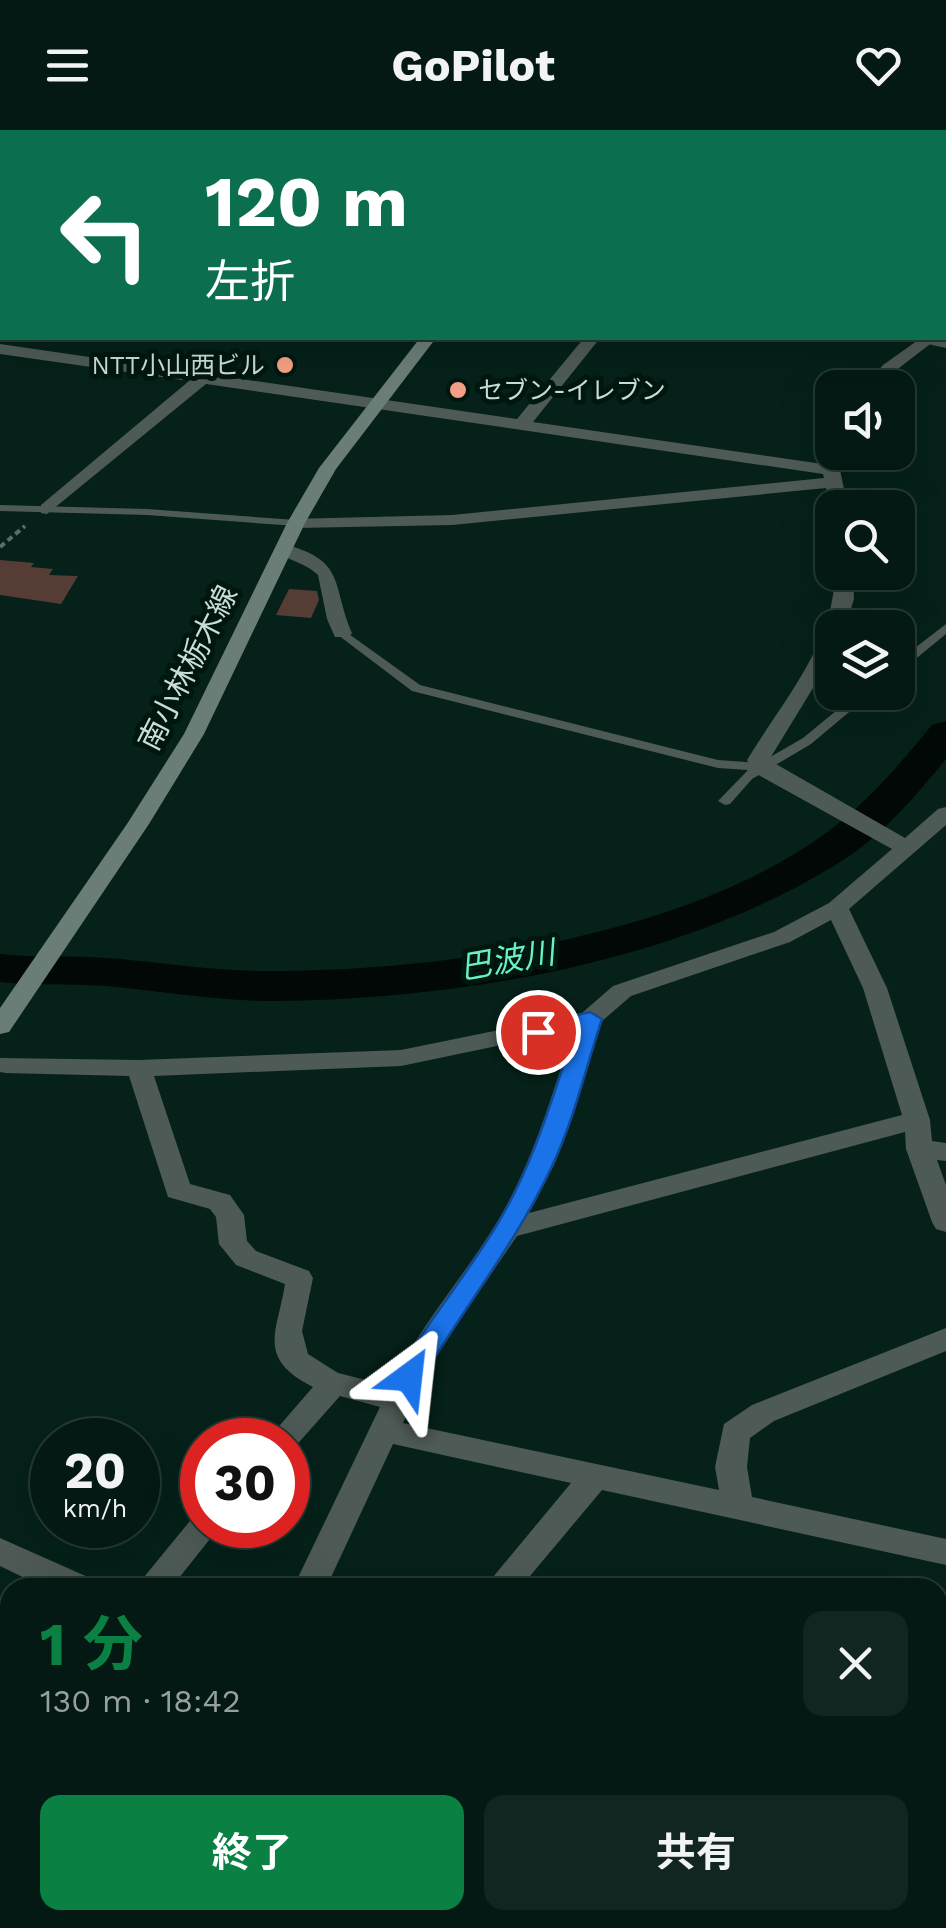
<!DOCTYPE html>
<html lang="ja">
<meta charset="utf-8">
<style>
body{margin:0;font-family:"Work Sans","Noto Sans JP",sans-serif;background:#122621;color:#f1f3f6;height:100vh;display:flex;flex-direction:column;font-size:38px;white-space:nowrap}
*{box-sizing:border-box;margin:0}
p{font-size:32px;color:#97a0a0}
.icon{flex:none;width:55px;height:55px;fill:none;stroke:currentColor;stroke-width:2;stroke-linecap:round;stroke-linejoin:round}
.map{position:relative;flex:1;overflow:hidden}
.side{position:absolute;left:0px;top:1448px;width:948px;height:352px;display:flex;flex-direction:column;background:#041913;border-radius:30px 30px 0 0;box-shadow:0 10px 40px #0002,0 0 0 2px #253833}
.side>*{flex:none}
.top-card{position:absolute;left:0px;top:0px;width:948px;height:210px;box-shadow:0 10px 40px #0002,0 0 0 2px #253833;background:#0b6e4f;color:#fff;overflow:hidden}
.controls{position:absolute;left:815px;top:240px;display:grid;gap:20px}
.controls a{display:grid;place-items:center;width:100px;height:100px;border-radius:20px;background:#041913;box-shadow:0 10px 40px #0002,0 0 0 2px #253833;font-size:50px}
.speed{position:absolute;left:30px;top:1288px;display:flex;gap:20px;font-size:50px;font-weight:700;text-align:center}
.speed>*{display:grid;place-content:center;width:130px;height:130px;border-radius:50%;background:#041913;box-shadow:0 10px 40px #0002,0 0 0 2px #253833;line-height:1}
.speed small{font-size:25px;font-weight:400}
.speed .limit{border:15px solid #d22;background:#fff;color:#111}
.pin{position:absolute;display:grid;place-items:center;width:85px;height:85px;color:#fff;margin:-42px;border:5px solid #fff;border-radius:50%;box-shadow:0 2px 10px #0007}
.me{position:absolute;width:110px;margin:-55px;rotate:30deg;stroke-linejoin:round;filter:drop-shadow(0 0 8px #0008)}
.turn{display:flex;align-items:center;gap:35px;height:210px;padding:0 40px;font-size:45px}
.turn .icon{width:130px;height:130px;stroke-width:2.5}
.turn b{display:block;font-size:70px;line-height:85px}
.round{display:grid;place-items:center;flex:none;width:105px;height:105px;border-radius:20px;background:#122621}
.summary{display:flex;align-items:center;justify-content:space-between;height:170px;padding:0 40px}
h1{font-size:60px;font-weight:700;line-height:75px;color:#0b8043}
.action{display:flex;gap:20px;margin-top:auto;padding:20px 40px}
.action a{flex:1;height:115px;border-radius:20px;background:#0b8043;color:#fff;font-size:40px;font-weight:700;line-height:115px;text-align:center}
.action a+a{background:#122621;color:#f1f3f6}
header{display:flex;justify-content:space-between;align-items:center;height:130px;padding:0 40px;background:#041913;font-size:45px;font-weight:700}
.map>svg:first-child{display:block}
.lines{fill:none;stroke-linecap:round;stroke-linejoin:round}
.river{fill:#010805;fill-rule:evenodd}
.building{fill:#553d35}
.path{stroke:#586f68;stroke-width:4;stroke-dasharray:6 4;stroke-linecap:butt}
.lane{fill:#4e5a55;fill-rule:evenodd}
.street{fill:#4e5a55;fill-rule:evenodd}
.secondary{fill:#6a7d76;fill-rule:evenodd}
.route{fill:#1a73e8;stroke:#114b97;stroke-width:2.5}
.poi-dot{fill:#f39f85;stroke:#001710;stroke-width:4}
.labels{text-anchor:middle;stroke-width:10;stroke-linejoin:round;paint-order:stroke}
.far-poi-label{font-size:25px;fill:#cbdbd5;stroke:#001710;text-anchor:end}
.street-label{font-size:30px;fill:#cbdbd5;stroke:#001710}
.water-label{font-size:32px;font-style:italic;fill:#68f1c7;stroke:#001710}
</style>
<header><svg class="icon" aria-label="menu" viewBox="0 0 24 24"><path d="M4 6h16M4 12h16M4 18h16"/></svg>GoPilot<svg class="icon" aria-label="heart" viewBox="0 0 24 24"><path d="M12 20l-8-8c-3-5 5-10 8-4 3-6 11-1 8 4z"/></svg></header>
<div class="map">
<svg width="946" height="1798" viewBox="0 0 946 1798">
<rect width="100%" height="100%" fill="#052119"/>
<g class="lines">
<!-- river -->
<path class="river" d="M946 591V629C914 668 880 708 837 734 679 832 457 870 273 871 217 871 162 861 106 856 71 853 35 856 0 852V824C35 828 71 825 106 828 162 832 217 842 273 841 443 841 686 806 826 703 867 673 900 634 932 595Z"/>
</g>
<!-- building -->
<path class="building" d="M0 430 34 433 31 437 53 439 49 445 78 446 61 474 0 465Z
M289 459 317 461 319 470 311 488 276 485Z"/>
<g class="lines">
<!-- path -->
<path class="path" d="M0 417 25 396"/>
<!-- lane -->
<path class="lane" d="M0 44H2V48H0Z
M0 69H2V75H0Z
M0 149 2 150V156L0 155Z
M926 208 946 212V218L923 213 921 211Z
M0 375 147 379 296 390 301 393 296 396 147 385 0 381Z
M946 494V504L902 540H898V531Z
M342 499 420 555 718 630 760 633 803 608 859 562H873L811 614 752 649 730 674 725 675 718 671 748 640 718 638 412 561 338 505V501Z"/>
<!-- street -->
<path class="street" d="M945 103H946V111H945Z
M946 189V199L945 200V190Z
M584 208H600L533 292 823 334 825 322 832 317V322H842L840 340 848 378H832V381L826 358 452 395 296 398 287 393 290 389 452 385 824 348 823 344 206 254 47 384 41 383V375L189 251 0 224V214L517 289Z
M921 208H938L895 241 881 258H864L883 235Z
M284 414C347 431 331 454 352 503L349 507H335L327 489 318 445C305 432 287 431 275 420Z
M835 442H853L854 469 845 498H832V527L769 630 905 708 938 679 946 677V695L849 779 887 858 930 990 932 1011 946 1013V1031L937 1030 946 1055V1102L936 1099 932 1092 906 1019 905 1002 517 1106 432 1230 403 1293 719 1360 715 1337 724 1294 752 1275 946 1198V1221L774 1291 750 1308 747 1337 752 1367 946 1409V1435L602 1360 520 1458H484L571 1353 393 1314 326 1458H293L380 1277 340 1266 293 1319 288 1320V1310H267L313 1257C255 1228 278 1201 285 1154L236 1135 219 1114 216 1087 210 1079 168 1067 129 946 6 943 0 942V928L139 930 401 920 582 883 613 856 774 802 829 773 892 719 753 642 747 630C784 569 834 515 835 442ZM831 790 863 858 902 985 529 1083 555 1033 601 892 631 866 790 812ZM574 900C551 966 533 1034 496 1094 462 1149 419 1197 390 1256L338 1243 308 1224 302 1201 313 1148 309 1141 256 1121 247 1111 244 1085 230 1065 190 1054 154 946 401 936Z
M202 1383V1395H221L171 1458H135L194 1386Z
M0 1408 90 1448 94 1458H45L0 1436Z
M130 1790H168L164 1798H126Z
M264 1790H315L312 1798H268Z"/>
<!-- secondary -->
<path class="secondary" d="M420 208H436L336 339 305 393 204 604 149 694 9 902 0 904V878L127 694 184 604 287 393 319 338Z"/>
</g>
<!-- route -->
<path class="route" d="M590 882 602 889C586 937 574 990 552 1036 516 1114 461 1181 418 1255L409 1258 399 1255 395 1247 399 1240C430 1189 468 1143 498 1093 534 1033 553 966 575 900L538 909 527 902 530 896Z"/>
<!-- markers -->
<g class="poi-dot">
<circle cx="285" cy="235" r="10"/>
<circle cx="458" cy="260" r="10"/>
</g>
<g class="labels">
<!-- far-poi labels -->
<g class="far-poi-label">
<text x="265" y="244">NTT小山西ビル</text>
<text x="478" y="269" text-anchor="start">セブン-イレブン</text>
</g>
<!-- street labels -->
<g class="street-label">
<text transform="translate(188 538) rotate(-63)" y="10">南小林栃木線</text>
</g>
<!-- water labels -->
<g class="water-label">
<text transform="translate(507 830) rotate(-10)" y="11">巴波川</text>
</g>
</g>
</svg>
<div class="controls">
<a><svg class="icon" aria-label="sound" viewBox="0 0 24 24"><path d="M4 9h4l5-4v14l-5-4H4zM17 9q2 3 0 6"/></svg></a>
<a><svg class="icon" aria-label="search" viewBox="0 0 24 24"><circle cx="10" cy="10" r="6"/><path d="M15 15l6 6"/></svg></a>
<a><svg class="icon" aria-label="layers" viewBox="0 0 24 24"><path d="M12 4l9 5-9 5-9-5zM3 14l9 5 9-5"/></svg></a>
</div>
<div class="speed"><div>20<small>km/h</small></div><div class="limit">30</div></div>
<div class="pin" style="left:538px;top:902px;background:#d93025"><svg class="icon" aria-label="arrive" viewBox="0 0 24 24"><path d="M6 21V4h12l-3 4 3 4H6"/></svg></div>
<svg class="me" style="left:409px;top:1247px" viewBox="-20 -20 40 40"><path d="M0-17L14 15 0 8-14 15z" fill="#1a73e8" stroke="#fff" stroke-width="4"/></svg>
<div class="top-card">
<div class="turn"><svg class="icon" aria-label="left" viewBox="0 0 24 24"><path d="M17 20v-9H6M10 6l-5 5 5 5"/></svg><div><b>120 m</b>左折</div></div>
</div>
<section class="side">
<div class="summary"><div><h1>1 分</h1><p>130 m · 18:42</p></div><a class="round"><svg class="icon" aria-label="close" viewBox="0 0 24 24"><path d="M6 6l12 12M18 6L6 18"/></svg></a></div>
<div class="action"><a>終了</a><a>共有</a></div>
</section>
</div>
